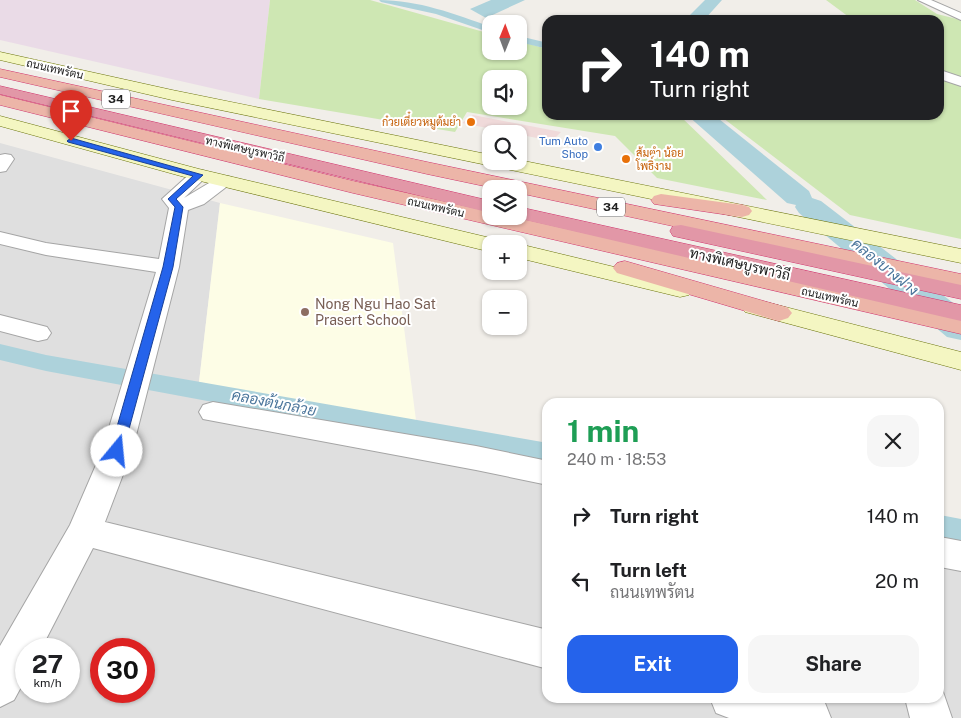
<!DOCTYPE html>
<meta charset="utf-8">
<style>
body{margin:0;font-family:"Public Sans",Sarabun,sans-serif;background:#f6f6f6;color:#202124;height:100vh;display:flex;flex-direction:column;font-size:19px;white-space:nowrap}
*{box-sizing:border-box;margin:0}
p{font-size:16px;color:#757577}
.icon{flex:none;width:28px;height:28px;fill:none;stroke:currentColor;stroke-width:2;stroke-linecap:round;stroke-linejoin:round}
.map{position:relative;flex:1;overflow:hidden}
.panel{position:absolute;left:542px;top:398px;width:402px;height:305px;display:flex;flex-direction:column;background:#fff;border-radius:15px;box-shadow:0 1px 4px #0004}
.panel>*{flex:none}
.banner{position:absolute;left:542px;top:15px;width:402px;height:105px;border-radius:15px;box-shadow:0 1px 4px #0004;background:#202124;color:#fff;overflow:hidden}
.needle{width:32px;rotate:1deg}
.fabs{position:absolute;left:482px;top:15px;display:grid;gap:10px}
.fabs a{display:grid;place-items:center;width:45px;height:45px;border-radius:10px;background:#fff;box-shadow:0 1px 4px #0004;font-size:25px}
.speed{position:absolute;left:15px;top:638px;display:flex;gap:10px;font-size:25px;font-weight:700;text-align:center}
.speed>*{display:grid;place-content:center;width:65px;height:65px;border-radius:50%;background:#fff;box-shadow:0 1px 4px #0004;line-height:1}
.speed small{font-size:12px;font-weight:400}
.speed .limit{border:8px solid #d22;background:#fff;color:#111}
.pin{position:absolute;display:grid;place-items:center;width:42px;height:42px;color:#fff;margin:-51px -21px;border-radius:50% 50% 50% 0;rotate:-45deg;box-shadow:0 0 5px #0007}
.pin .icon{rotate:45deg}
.me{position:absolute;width:55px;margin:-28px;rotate:17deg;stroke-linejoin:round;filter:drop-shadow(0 0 4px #0008)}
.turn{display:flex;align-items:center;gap:18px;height:105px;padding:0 25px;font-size:22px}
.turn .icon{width:65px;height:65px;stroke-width:2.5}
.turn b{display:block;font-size:35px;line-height:42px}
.round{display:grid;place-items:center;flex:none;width:52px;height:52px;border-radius:15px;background:#f6f6f6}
.head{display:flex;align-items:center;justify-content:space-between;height:85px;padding:0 25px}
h1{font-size:30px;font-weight:700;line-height:38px;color:#1e9e55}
.cta{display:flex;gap:10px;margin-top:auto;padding:10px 25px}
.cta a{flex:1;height:58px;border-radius:15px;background:#2563eb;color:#fff;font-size:20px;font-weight:700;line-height:58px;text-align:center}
.cta a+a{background:#f6f6f6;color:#202124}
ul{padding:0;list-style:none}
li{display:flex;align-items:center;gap:15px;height:65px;padding:0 25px}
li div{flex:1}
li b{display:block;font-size:19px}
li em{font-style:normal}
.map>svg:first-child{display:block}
.residential{fill:#dfdfdf;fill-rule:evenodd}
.commercial{fill:#f0dada}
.industrial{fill:#eadbe7}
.education{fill:#fdfde6}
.grass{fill:#cee7b3;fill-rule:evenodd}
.water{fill:#add2db}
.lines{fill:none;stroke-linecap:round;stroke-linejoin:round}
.canal{fill:#add2db;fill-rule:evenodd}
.river{fill:#add2db;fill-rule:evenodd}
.minor-casing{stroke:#a5a5a5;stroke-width:2}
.secondary-casing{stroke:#6b740d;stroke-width:1}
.trunk-casing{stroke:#d0356e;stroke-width:1}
.motorway-casing{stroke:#d0356e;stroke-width:1}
.minor{fill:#fff;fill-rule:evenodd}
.secondary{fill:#f4f6c2;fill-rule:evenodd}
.trunk{fill:#ecb5a8;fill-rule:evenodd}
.motorway{fill:#e297a7;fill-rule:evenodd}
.route{fill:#2563eb;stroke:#184099}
.food-dot{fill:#e8710a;stroke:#fff;stroke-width:2}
.shop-dot{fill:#3f7fe0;stroke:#fff;stroke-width:2}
.education-dot{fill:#8d6e63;stroke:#fff;stroke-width:2}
.labels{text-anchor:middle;stroke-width:4;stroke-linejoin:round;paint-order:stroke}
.far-street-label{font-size:11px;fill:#212121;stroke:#fff}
.far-food-label{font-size:11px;fill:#c56008;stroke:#fff;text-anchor:end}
.far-shop-label{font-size:11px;fill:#366cbe;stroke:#fff;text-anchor:end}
.shield{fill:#fff;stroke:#646464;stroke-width:1}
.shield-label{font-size:12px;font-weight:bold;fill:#212121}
.street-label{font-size:14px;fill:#212121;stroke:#fff}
.education-label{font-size:14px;fill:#785e54;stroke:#fff;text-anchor:start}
.water-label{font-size:15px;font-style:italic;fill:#4c769c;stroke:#fff}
</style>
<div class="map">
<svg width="961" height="718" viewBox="0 0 961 718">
<rect width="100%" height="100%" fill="#f1eee9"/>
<!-- residential -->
<path class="residential" d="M0 143 220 203 199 382 547 455 548 698H940V535L961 540V718H0ZM26 649H69V691H26ZM101 649H144V691H101Z"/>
<!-- commercial -->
<path class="commercial" d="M473 115 561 132 552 141 462 123Z"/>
<!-- industrial -->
<path class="industrial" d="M0 0H270L259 99 0 40Z"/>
<!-- education -->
<path class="education" d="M220 203 393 243 417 428 199 382Z"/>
<!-- grass -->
<path class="grass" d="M270 0H370L491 34V51H519V41L547 49 548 115H679L767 200 657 178 615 136 467 112 455 132 259 99ZM491 79H519V106H491Z
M826 0H915L937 14 961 20V239L850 215 719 115H940V20H853Z"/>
<!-- water -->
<path class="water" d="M491 0H525L486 18 470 9Z"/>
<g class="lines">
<!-- canal -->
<path class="canal" d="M379 0C418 0 455 14 491 27V33L436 14 381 2Z
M519 36 548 43V49L519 42Z
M0 344 46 355 548 443V464L46 371 0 360Z
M940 515 961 519V545L940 541Z"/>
<!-- river -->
<path class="river" d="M705 0H722L704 20H685Z
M687 115H714L809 191 812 198 821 201 961 309V340L947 337 799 213 795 207 796 205 787 203Z"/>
<!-- minor casing -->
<g class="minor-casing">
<path id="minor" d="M918 0H931L961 13V20Z
M940 70 961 77V86L940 79Z
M5 154 11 155 14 159 6 171 0 172V155Z
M199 170 205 171 208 175 184 198 219 177 225 176 231 177 234 181 204 204 188 210 179 267 132 451 105 522 548 630V669L93 548 41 649H26V678L14 700 0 707V646L70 525 102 451 156 272 46 255 0 244V232L46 243 159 259 169 208 162 199 193 171Z
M0 315 47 327 51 333 47 339 38 341 0 331Z
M213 402 476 446 548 461V485L476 470 203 419 199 412 203 405Z
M940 537 961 541V571L940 567Z
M940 683 952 718H910L905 698H940Z
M710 698H812L825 703 831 718H729L716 713Z"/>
</g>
<!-- secondary casing -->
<g class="secondary-casing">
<path id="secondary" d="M0 52 172 90 491 155V161L519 160 961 249V263L172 100 0 60Z
M0 116 199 169 499 240 501 244H491V252L188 178 0 126Z
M519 244 689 285 692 290 689 295 680 297 519 258Z
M754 299 961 352V370L745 312 741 307 745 302Z"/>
</g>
<!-- trunk casing -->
<g class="trunk-casing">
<path id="trunk" d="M0 69 427 162 961 274V288L519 193V189H498L427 174 0 77Z
M0 95 353 181 491 212V216H509L961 318V334L353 193 0 105Z
M661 194 742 205 749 207 752 211 749 215 742 217 654 204 651 200 654 196Z
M625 261 788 308 792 313 788 318 779 321 617 273 613 268 617 263Z"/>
</g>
<!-- motorway casing -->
<g class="motorway-casing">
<path id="motorway" d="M0 86 491 201V213L0 94Z
M519 207 961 305V321L512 217 519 216Z
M681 225 961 285V299L673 236 670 231 673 226Z"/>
</g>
<!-- minor -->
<use href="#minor" class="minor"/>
<!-- secondary -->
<use href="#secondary" class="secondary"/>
<!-- trunk -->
<use href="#trunk" class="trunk"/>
<!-- motorway -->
<use href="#motorway" class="motorway"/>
</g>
<!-- route -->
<path class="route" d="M71 138 203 175 176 199 183 207 173 267 123 451 122 455H112L110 451 163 267 175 207 168 199 193 176 68 142 67 141Z"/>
<!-- markers -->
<g class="food-dot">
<circle cx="471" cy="122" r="5"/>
<circle cx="626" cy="159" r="5"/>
</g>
<circle class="shop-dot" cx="598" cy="147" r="5"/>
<circle class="education-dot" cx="305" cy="312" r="5"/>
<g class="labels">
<!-- far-street labels -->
<g class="far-street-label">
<text transform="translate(55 69) rotate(13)" y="4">ถนนเทพรัตน</text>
<text transform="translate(245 149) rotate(13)" y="4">ทางพิเศษบูรพาวิถี</text>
<text transform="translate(436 207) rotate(13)" y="4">ถนนเทพรัตน</text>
<text transform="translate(830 297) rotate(13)" y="4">ถนนเทพรัตน</text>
</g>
<!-- far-food labels -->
<g class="far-food-label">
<text x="461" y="126">ก๋วยเตี๋ยวหมูต้มยำ</text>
<text x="636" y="157" text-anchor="start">ส้มตำ น้อย<tspan x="636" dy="13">โพธิ์งาม</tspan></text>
</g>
<!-- far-shop labels -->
<g class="far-shop-label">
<text x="588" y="145">Tum Auto<tspan x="588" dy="13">Shop</tspan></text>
</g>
<!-- shield labels -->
<g class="shield">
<rect x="102" y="89.5" width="28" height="19" rx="4"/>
<rect x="597" y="197.5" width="28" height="19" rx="4"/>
</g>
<g class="shield-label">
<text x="116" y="103">34</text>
<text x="611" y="211">34</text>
</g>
<!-- street labels -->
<g class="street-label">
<text transform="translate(740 264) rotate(13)" y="5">ทางพิเศษบูรพาวิถี</text>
</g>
<!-- education labels -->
<g class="education-label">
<text x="315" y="309">Nong Ngu Hao Sat<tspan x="315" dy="16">Prasert School</tspan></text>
</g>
<!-- water labels -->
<g class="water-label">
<text transform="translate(885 267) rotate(39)" y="5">คลองบางฝาง</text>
<text transform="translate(274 403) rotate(11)" y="5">คลองต้นกล้วย</text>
</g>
</g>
</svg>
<div class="fabs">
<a><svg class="needle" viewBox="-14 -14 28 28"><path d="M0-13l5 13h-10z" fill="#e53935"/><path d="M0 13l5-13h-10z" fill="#757577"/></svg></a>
<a><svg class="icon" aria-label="sound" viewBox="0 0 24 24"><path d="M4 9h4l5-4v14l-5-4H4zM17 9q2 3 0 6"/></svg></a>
<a><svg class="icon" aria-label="search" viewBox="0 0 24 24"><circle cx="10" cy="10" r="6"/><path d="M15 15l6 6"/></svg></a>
<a><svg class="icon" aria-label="layers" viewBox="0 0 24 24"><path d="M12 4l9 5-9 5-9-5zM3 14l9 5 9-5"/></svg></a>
<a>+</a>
<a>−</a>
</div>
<div class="speed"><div>27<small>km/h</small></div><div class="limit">30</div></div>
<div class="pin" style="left:71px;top:141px;background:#d93025"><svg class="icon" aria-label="arrive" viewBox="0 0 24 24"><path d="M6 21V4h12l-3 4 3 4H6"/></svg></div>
<svg class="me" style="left:117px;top:451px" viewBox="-20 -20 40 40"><circle r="19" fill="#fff"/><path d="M0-13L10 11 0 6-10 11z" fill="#2563eb"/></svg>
<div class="banner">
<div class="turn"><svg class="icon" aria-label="right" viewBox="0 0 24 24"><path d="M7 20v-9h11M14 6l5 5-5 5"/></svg><div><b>140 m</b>Turn right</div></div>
</div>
<section class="panel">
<div class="head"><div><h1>1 min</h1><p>240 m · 18:53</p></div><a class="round"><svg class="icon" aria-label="close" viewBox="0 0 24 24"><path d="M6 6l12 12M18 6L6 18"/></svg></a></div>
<ul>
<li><svg class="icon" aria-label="right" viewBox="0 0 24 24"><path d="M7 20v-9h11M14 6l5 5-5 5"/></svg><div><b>Turn right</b></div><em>140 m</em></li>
<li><svg class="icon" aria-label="left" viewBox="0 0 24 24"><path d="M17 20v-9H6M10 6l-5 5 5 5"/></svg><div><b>Turn left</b><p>ถนนเทพรัตน</p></div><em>20 m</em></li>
</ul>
<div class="cta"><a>Exit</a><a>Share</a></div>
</section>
</div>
